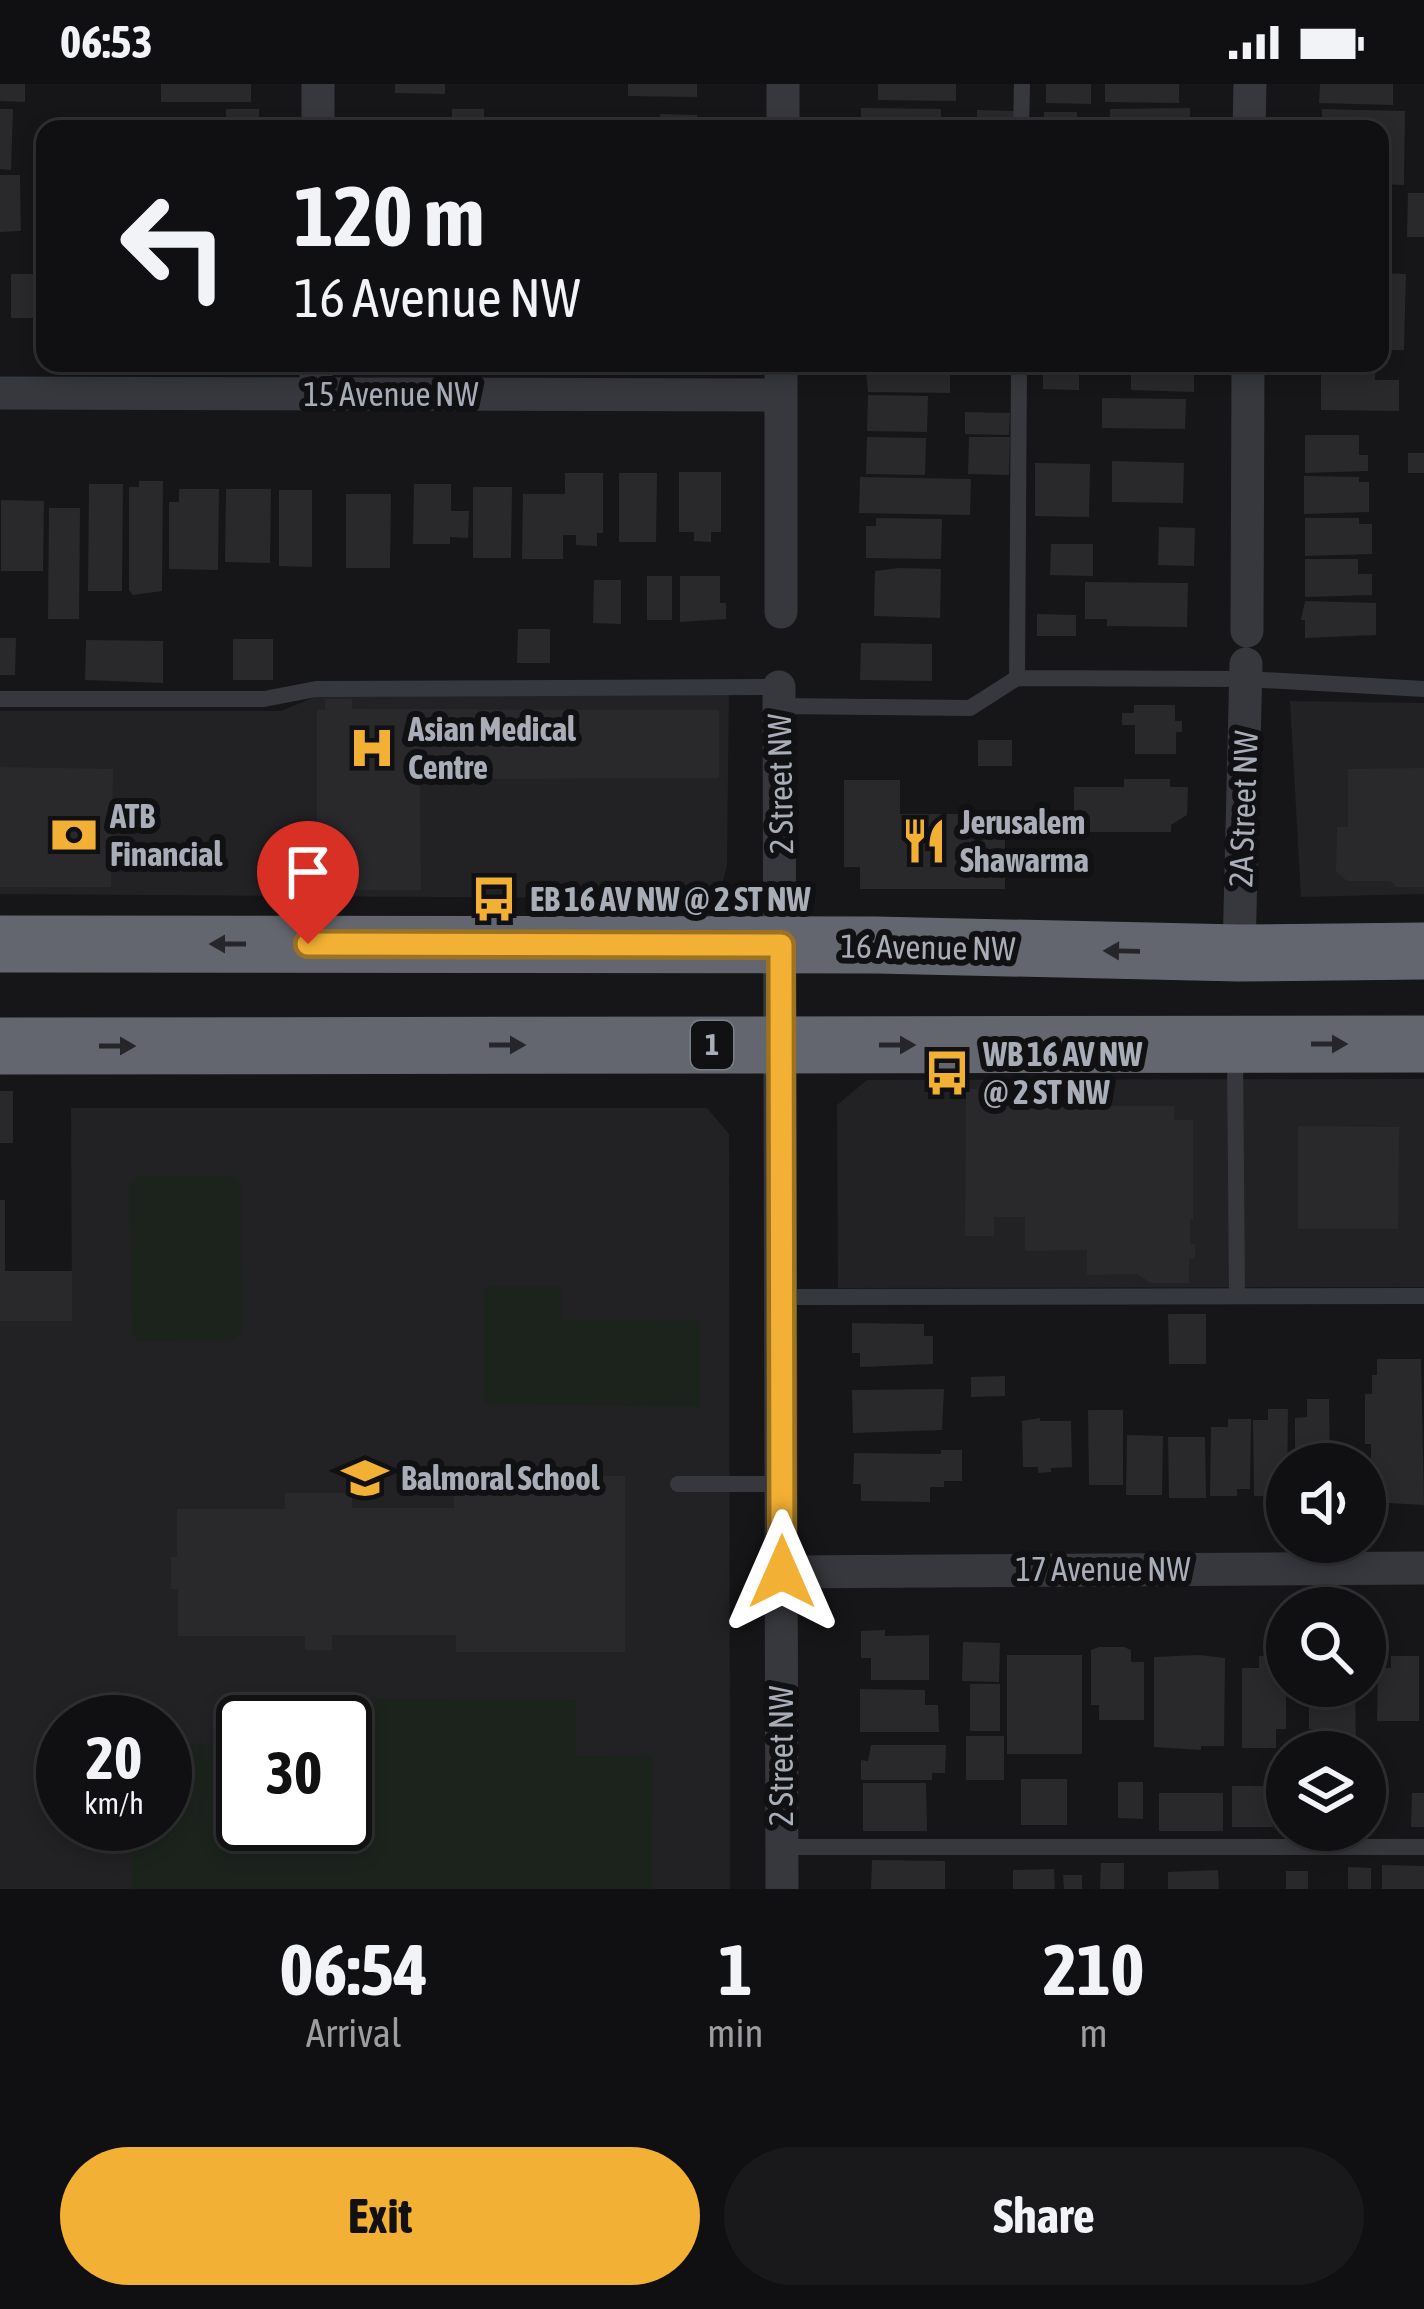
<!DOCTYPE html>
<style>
body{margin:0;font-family:"Asap Condensed",sans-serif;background:#19191b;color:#f1f3f6;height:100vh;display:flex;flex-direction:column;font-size:45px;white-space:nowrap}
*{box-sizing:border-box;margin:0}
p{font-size:39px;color:#9c9d9f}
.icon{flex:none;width:66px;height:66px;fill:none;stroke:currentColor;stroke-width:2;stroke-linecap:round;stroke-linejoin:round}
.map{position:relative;height:1805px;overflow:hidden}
.details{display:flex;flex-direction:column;background:#101012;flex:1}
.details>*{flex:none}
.guide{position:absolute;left:36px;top:36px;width:1353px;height:252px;border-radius:24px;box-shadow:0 6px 18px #0003,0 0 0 3px #303032;background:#101012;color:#f1f3f6;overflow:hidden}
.buttons{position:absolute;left:1266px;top:1359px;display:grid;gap:24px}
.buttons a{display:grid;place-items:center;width:120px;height:120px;border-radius:50%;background:#101012;box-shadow:0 6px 18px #0003,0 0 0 3px #303032;font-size:60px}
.speed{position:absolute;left:36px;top:1611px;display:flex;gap:24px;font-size:60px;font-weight:700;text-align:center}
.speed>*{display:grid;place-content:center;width:156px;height:156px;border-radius:50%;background:#101012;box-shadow:0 6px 18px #0003,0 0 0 3px #303032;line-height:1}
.speed small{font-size:30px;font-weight:400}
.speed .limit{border:6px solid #111;border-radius:18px;background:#fff;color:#111}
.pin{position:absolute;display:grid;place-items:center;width:102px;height:102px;color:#fff;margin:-123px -51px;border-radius:50% 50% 50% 0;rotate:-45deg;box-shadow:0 0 12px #0007}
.pin .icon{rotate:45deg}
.me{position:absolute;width:132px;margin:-66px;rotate:0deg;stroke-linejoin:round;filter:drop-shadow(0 0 9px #0008)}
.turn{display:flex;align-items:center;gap:42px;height:252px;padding:0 60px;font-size:54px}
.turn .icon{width:156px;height:156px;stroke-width:2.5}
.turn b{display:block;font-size:84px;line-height:102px}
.eta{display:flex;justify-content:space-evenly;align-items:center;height:204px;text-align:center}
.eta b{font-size:72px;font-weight:700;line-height:84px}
.action{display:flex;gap:24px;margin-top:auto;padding:24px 60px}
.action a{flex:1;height:138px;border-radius:72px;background:#f2b134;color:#111;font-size:48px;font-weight:700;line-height:138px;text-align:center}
.action a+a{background:#19191b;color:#f1f3f6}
.status{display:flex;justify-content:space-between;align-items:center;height:84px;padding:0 60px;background:#101012;direction:ltr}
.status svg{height:33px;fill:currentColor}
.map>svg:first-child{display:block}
.built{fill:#222225;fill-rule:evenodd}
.green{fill:#1c231d}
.building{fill:#29292c}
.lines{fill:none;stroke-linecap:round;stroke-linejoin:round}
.lane{stroke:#37383d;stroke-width:16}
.street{stroke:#37383d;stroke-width:33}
.highway{stroke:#63666e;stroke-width:57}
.oneway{fill:#26262a}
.route-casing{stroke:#9d7322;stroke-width:30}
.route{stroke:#f2b134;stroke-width:21}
.labels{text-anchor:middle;stroke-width:12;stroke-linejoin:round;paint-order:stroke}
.shield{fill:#111113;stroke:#7b7e86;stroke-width:3}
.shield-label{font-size:30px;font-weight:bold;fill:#a8adb8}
.street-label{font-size:33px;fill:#a8adb8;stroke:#111113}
.poi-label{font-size:33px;font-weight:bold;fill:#a8adb8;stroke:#111113;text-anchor:start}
</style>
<div class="status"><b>06:53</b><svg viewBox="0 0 49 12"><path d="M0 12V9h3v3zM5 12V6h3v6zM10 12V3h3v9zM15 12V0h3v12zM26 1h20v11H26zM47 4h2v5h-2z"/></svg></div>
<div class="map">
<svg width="1424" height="1805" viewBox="0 0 1424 1805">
<rect width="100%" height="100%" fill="#161618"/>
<!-- built -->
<path class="built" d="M729 602 727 782 718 815 0 810V627H281L320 611Z
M1290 617 1424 619V810L1301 813Z
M1424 995V1203L838 1204 837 1021 867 996Z
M71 1024H707L729 1050 730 1805H0V1237H72ZM63 1638H165V1740H63ZM243 1638H345V1740H243Z"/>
<!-- green -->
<path class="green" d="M138 1092H233L241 1100 242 1250 232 1256 137 1257 132 1250 129 1100Z
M484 1203H561L562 1236 700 1237V1323L484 1320Z
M366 1615 576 1616V1672L653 1673 652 1805H132V1740H165V1660L243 1661V1740H345V1671L366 1670Z"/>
<!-- building -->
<path class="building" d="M0 0H25V18L0 17Z
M161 0H251V18H161Z
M395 0H445V10L395 9Z
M628 0H697V13L628 12Z
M878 0H956V17L878 16Z
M1046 0H1091V20L1046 19Z
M1105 0H1179V19L1105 18Z
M1320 0H1393V21L1319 19Z
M861 24 941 25V45H861Z
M1190 24V45H1110V25Z
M0 25H13L11 86 0 85Z
M226 25H259V45H226Z
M452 25H484V44L452 43Z
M1322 25 1405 27 1404 101 1380 100V45H1322Z
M977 26 1015 27V45H977Z
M1044 28H1077V45H1043Z
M660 30 697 31V45H660Z
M396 33 445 34V45H396Z
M0 91H20L21 147 0 148Z
M1408 109H1424V153H1407Z
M1380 189 1406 190 1404 266H1380Z
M11 190H45V234H11Z
M865 279H937V283H950V309L868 308Z
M1043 279H1079V306L1043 305Z
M1131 279H1194V308L1131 306Z
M1328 279H1376L1375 296H1399V327L1321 326V291H1327Z
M868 311 928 312 927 348 867 347Z
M1102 314 1186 315 1185 345 1102 344Z
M965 328 1010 329 1009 351 965 350Z
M1305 351H1359V371H1368V387L1305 389Z
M867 353 926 354 925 391 866 390Z
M969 353H1010L1009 391 968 390Z
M1408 369H1424V389H1408Z
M1112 377 1184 379 1183 419 1112 418Z
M1035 379 1090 380 1089 433 1035 432Z
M679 388H721V448H711V458L694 457V448H679Z
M565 389H603V449H597V462L576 461V451H563V475H522L523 410H565Z
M619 389H657L656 458H619Z
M1304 392 1359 393V398H1369V428L1304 430Z
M860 393 971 395 970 431 859 429Z
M139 397H163L162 507 133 511 129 506V403H139Z
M89 400H123L122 507H88Z
M414 400H451V427H469L468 454 450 453V460H413Z
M473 403H512L511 474H473Z
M179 405H219L218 486 169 485V418H179Z
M226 405H271L270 479 225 478Z
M279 406H312V483L279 482Z
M346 410H391L390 484H346Z
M1 416 44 417 43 487H1Z
M49 424H80L79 535H48Z
M876 434 942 435 941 475 866 474V442H876Z
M1305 434H1359V440H1372V470L1305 472Z
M1159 443 1195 444 1194 482 1158 481Z
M1051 460H1093V492L1050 491Z
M1305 475H1358V490H1372V511L1305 513Z
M899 484 941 485 940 534 874 532 875 487Z
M647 492H672V536H647Z
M680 492H720V519H726V535L680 538Z
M594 496H621V540L593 539Z
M1085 498 1188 499 1187 543 1107 542V535H1085Z
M1305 517 1376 519V551L1305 554V536H1301Z
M1037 530 1076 531V552H1037Z
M518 545H550V579H517Z
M0 554H16L15 591H0Z
M233 555H273V596H233Z
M86 556 163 557V599L85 596Z
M861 559 932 560V597L860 596Z
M325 615H352V625L719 626V694L425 695 420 700 421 806H317V626H325Z
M1134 621H1175V637H1182V648H1176V670H1135V641H1122V629H1134Z
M978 656H1012V682H978Z
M0 683 113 685 111 803H0Z
M1424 684V803H1396L1390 797H1347L1336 788 1337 743H1348V685Z
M1124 695H1170V703H1188L1187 731 1171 741V748H1086L1074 735V703H1124Z
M844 696H900V730H1005V805H860V783H844Z
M966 1005 1086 1006V1022H1174V1036H1193V1135H1190V1160H1195V1174H1189V1199H1151L1137 1190 1087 1191V1166L1025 1167V1133H994V1152H965Z
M0 1007H13V1059H0Z
M1298 1042 1399 1043 1398 1145H1298Z
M0 1116H5V1187H72V1237H0Z
M1168 1230H1206V1280H1169Z
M852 1239 924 1240V1252H933V1280L860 1283V1269H852Z
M1377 1275H1421L1424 1421 1371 1418V1360H1365V1310H1372V1291H1377Z
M1005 1292V1312L971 1313V1293Z
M944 1305 942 1346 853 1349 852 1306Z
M1307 1315H1329L1330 1380H1295V1334L1307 1333Z
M1268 1325H1288L1287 1412H1254L1253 1336H1268Z
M1088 1326H1123V1401H1089Z
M1040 1334V1337H1071L1072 1383 1051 1384V1388L1038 1389V1383H1023L1022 1337Z
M1228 1335H1251L1250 1405H1237V1412H1210L1211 1343H1228Z
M1127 1351 1163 1352 1162 1411H1126Z
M1168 1353H1205L1206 1414H1169Z
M941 1366H962V1397H944V1403H930V1418L861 1417V1400H853L854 1369 941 1370Z
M454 1391 625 1392V1568H456V1551H332V1566H305V1552H178V1505H171V1473H177V1425H285V1409H352V1424H454Z
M885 1546V1552L929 1551V1596H871V1574H861V1547Z
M963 1558 1000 1559 999 1598 962 1597Z
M1099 1563H1124L1131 1566V1578H1144V1636H1099V1621H1091V1566Z
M1007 1571H1082V1670H1007Z
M1199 1571 1225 1574 1224 1662H1201V1666L1154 1663V1573Z
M1259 1572H1286V1645H1276V1664H1242V1584H1259Z
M1391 1572H1419V1637H1377L1378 1584H1391Z
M970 1600H1000V1647H970Z
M1309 1602H1355L1356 1661H1316V1645H1309Z
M860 1605 925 1606V1621H938L939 1648H860Z
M966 1652H1004V1696H966Z
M871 1661H946L945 1689H932V1696H861V1676L868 1677Z
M1021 1695H1067V1741H1021Z
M1118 1698H1143V1735L1118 1734Z
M863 1699H926L927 1747H863Z
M1232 1702H1273V1743H1232Z
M1159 1709H1223V1747H1159Z
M1412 1709H1424V1743H1411Z
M872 1776 945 1777V1805H871Z
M1101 1779H1124V1805H1100Z
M1382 1781 1424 1782V1805H1382Z
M1348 1783 1371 1784V1805H1348Z
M1054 1785 1055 1805H1013V1786Z
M1218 1786 1219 1805H1168V1788Z
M1286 1787H1308V1805H1286Z
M1063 1791H1082V1805H1064Z"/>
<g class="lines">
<!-- lane -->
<path class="lane" d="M1021 45 1022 0
M1017 594 1019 279
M0 615H264L316 605 779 603
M779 622 970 624 1017 594 1246 595 1424 605
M1235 967 1237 1212
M783 1213 1424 1212
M678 1400H781
M781 1763H1424"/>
<!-- street -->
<path class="street" d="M318 45V0
M783 45V0
M1249 45 1250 0
M0 309 781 311
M316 310V279
M781 528V279
M1247 547 1248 279
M779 603 782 1805
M1239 869 1246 580
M781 1488 1424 1484"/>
<!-- highway -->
<path class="highway" d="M0 860 876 861 1239 869 1424 867
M0 962 1424 960"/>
</g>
<!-- one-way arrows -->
<defs><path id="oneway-solid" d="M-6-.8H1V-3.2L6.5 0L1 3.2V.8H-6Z" transform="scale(3)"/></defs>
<g class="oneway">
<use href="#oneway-solid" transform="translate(228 860) rotate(180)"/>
<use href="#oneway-solid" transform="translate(1122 867) rotate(-179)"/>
<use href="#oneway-solid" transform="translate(1329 960)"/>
<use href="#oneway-solid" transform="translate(507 961)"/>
<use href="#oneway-solid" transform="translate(897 961)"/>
<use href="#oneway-solid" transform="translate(117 962)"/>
</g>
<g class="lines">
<!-- route casing -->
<g class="route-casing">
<path id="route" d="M308 860 781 861 782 1488"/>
</g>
<!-- route -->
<use href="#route" class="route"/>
</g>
<!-- icons -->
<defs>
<g id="hospital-bare" transform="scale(3.6)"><path d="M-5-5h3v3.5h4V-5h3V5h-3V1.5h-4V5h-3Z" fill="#f2b134" stroke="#111113" stroke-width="2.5" paint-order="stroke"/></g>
<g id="bank-bare" transform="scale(3.6)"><path d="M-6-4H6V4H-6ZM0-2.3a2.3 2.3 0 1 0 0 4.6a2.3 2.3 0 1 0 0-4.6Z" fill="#f2b134" stroke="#111113" stroke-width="2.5" paint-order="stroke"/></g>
<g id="restaurant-bare" transform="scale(3.6)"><path d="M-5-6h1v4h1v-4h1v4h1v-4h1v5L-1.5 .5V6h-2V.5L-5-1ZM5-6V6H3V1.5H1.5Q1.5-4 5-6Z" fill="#f2b134" stroke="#111113" stroke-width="2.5" paint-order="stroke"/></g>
<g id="bus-bare" transform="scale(3.6)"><path d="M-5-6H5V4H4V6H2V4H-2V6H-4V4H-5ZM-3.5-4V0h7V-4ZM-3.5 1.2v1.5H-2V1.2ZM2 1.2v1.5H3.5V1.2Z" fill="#f2b134" stroke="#111113" stroke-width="2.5" paint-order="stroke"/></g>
<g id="school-bare" transform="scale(3.6)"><path d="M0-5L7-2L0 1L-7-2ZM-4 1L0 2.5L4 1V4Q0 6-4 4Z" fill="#f2b134" stroke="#111113" stroke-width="2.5" paint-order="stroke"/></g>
</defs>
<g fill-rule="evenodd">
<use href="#hospital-bare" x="372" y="664"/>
<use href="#bank-bare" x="74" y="751"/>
<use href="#restaurant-bare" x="924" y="757"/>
<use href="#bus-bare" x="494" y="815"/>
<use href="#bus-bare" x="947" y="989"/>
<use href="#school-bare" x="365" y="1394"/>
</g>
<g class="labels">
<!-- shield labels -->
<rect class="shield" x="691" y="937" width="42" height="48" rx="9"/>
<g class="shield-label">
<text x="712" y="971">1</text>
</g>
<!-- street labels -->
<g class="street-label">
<text x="391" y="322">15 Avenue NW</text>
<text transform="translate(780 700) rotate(-91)" y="12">2 Street NW</text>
<text transform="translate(1243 725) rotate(-88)" y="12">2A Street NW</text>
<text transform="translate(928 863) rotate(1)" y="12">16 Avenue NW</text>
<text x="1103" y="1497">17 Avenue NW</text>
<text transform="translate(781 1672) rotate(-90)" y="12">2 Street NW</text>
</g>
<!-- poi labels -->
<g class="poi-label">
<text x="408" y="657">Asian Medical<tspan x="408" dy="38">Centre</tspan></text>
<text x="110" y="744">ATB<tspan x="110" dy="38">Financial</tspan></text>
<text x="960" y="750">Jerusalem<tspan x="960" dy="38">Shawarma</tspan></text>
<text x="530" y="827">EB 16 AV NW @ 2 ST NW</text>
<text x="983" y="982">WB 16 AV NW<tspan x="983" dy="38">@ 2 ST NW</tspan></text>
<text x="401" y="1406">Balmoral School</text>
</g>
</g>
</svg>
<div class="buttons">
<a><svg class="icon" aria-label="sound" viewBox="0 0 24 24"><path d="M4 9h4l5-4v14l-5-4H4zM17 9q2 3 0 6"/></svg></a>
<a><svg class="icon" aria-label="search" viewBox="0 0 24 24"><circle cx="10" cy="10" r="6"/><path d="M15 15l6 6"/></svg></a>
<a><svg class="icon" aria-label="layers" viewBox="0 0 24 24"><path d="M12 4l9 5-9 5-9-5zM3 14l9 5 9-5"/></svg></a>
</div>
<div class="speed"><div>20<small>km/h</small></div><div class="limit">30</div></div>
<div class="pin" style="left:308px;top:860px;background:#d93025"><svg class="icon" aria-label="arrive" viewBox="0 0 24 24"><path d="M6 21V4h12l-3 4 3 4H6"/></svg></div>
<svg class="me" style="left:782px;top:1488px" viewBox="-20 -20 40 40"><path d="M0-17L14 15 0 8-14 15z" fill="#f2b134" stroke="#fff" stroke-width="4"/></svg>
<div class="guide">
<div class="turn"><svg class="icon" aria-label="left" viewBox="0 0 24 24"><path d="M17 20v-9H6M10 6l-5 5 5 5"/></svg><div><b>120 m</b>16 Avenue NW</div></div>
</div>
</div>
<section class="details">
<div class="eta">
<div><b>06:54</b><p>Arrival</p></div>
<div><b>1</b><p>min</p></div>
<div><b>210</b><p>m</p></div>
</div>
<div class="action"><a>Exit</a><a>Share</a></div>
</section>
